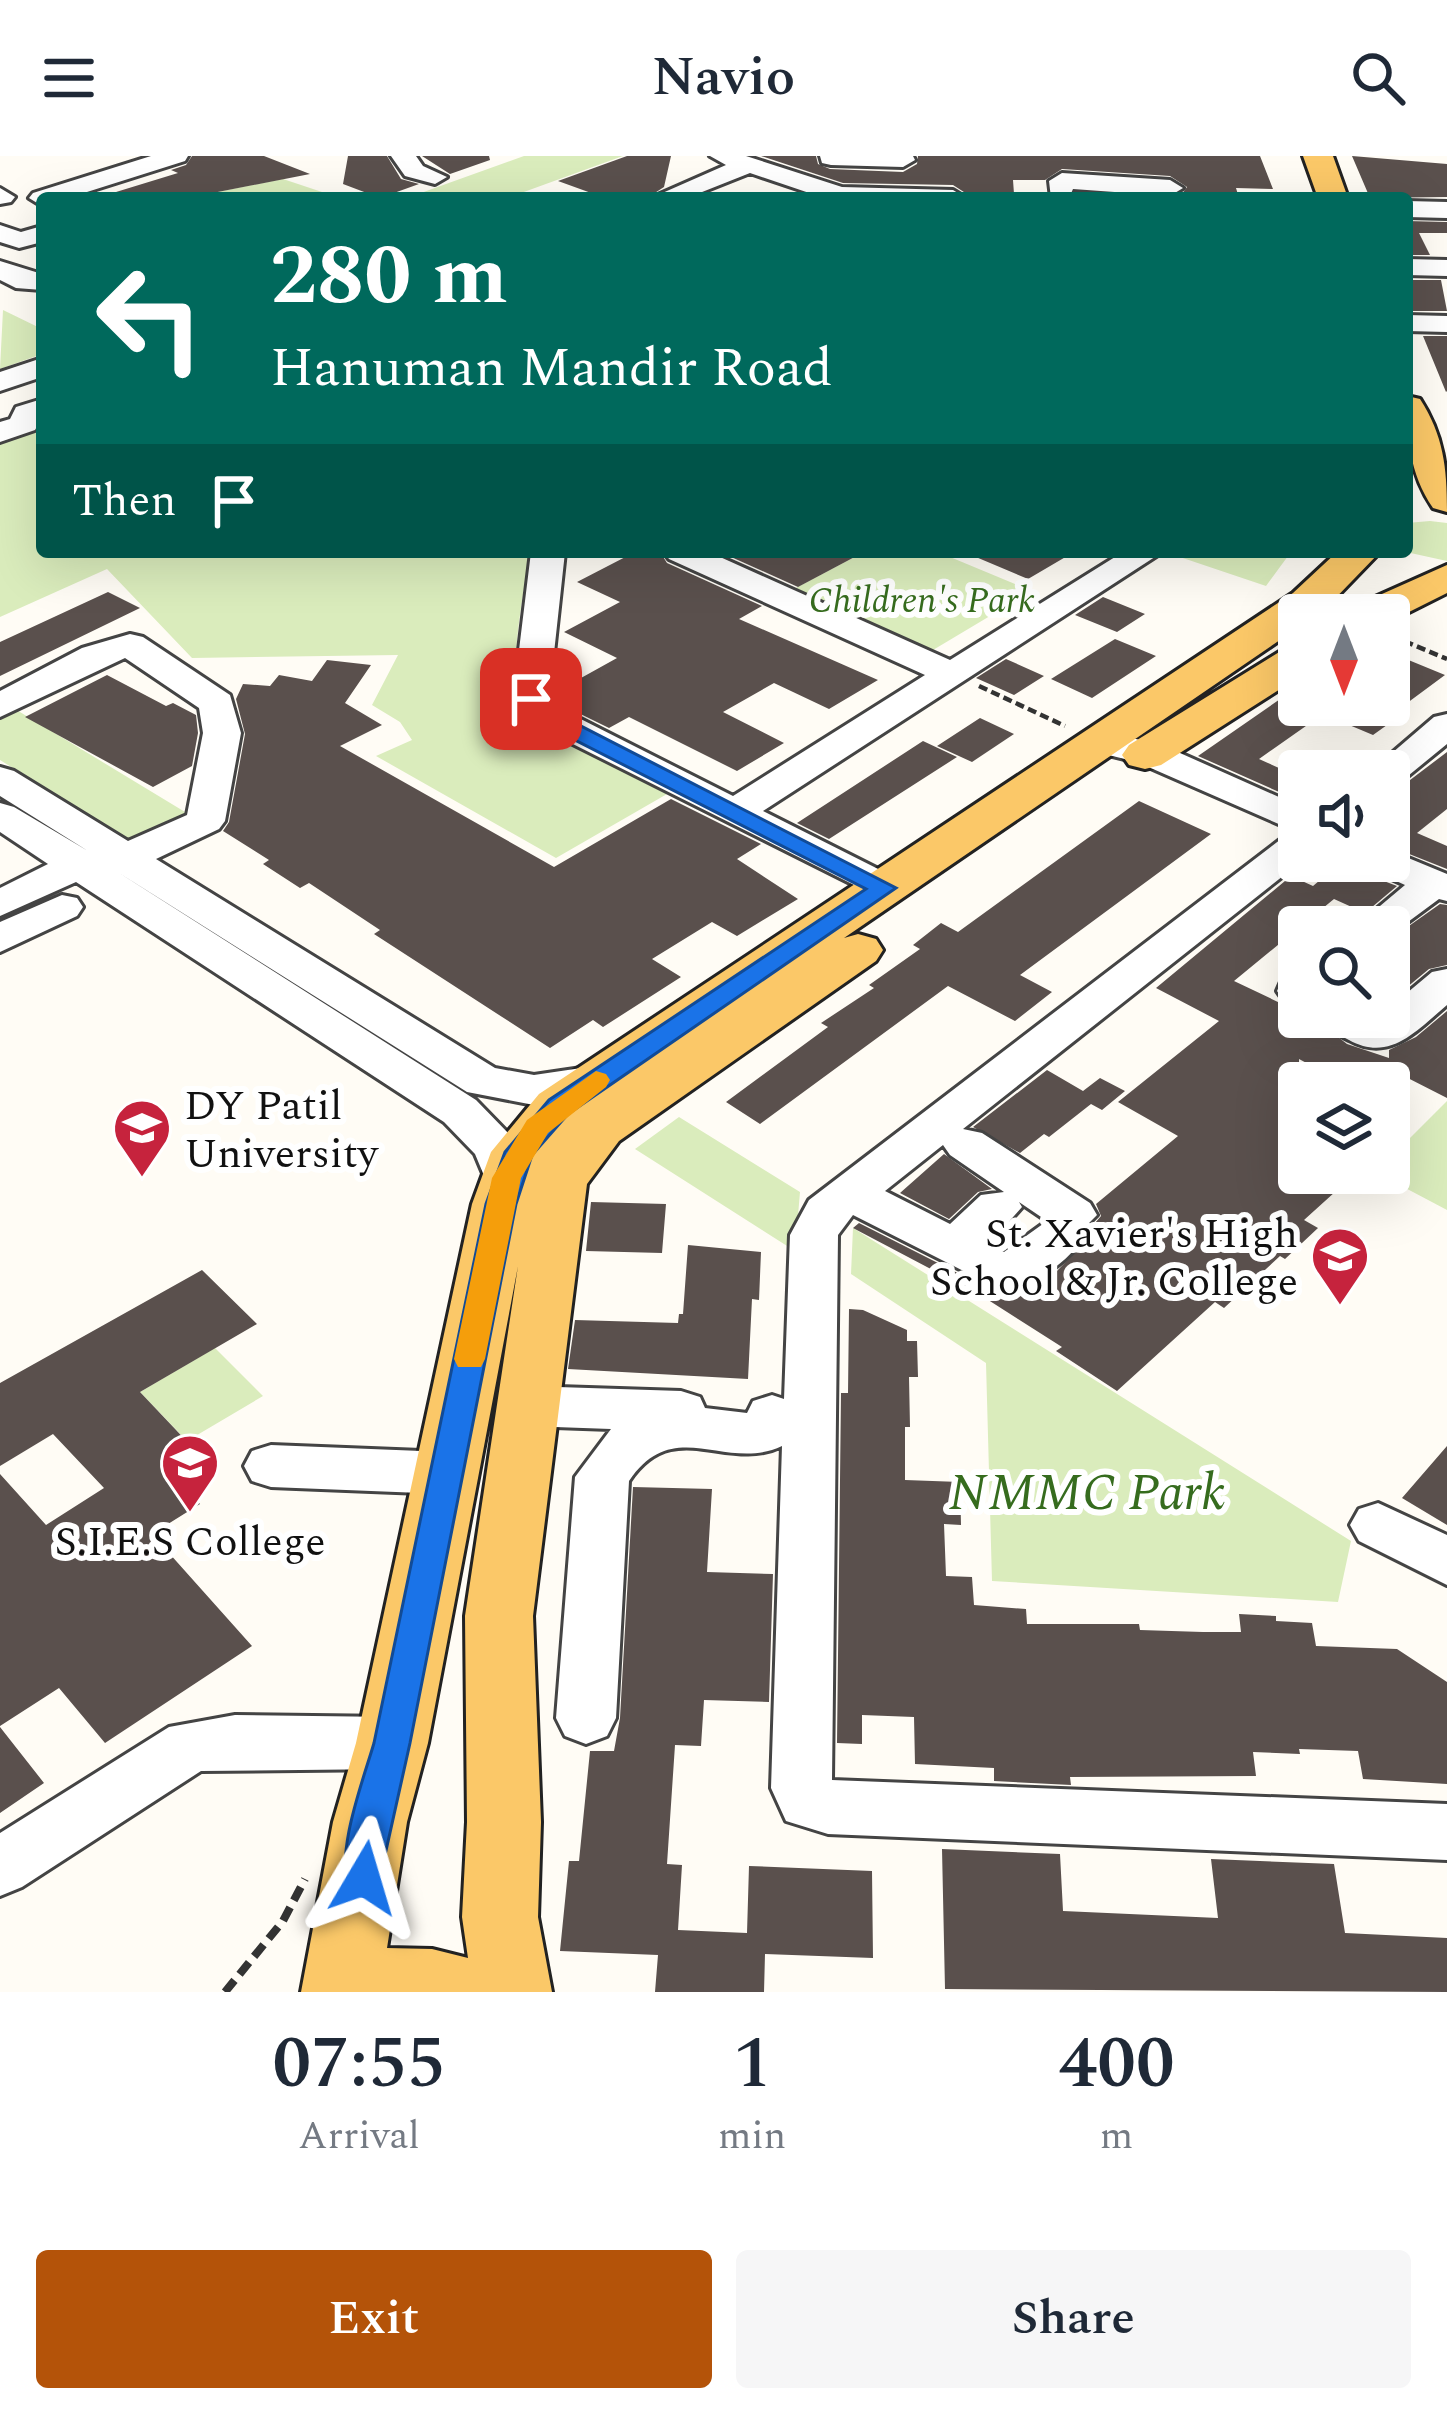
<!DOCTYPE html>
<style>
body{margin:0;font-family:Spectral,serif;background:#f6f6f7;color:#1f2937;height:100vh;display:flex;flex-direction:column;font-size:45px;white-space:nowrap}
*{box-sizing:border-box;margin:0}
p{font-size:39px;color:#747a83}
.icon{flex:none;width:66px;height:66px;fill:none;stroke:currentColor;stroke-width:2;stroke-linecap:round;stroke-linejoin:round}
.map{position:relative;height:1836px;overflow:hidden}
.side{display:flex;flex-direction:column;background:#fff;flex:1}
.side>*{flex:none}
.banner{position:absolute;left:36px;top:36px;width:1377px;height:366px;border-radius:12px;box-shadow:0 12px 48px #0002;background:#00695c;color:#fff;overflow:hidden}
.needle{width:78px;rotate:180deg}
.buttons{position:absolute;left:1278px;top:438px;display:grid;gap:24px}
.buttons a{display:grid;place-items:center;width:132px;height:132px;border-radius:12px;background:#fff;box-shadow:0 12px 48px #0002;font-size:60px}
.pin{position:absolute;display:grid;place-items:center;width:102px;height:102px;color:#fff;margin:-51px;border-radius:24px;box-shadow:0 6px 18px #0006}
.me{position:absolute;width:132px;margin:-66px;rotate:7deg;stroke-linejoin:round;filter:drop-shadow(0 0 9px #0008)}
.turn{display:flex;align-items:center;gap:42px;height:252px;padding:0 36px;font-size:54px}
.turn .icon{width:156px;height:156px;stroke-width:2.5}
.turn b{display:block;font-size:84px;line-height:102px}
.then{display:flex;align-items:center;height:114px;padding:0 36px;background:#0003;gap:24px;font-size:45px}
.eta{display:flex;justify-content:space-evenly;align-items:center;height:204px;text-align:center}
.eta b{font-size:72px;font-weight:600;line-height:84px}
.cta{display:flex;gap:24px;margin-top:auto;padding:24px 36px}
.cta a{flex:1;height:138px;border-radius:12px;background:#b45309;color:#fff;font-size:48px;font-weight:600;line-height:138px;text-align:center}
.cta a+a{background:#f6f6f7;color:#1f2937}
header{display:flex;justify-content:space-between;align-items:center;height:156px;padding:0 36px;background:#fff;font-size:54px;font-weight:600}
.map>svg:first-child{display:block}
.green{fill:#daecbc}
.building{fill:#5a504d}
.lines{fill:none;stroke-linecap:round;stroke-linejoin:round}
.minor-casing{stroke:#444;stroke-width:6}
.major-casing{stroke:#222;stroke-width:6}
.path-far1{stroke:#333;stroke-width:4.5;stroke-dasharray:9 4.5;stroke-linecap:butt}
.path{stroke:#333;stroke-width:8;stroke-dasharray:15 8;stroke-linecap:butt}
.minor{fill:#fff;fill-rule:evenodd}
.major{fill:#fbc868;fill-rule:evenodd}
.route{fill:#1a73e8;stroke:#114b97;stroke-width:3}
.slow{fill:#f59e0b}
.labels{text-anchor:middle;stroke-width:12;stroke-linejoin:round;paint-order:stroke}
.far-park-label{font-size:36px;font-style:italic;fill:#366c1e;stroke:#fff}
.poi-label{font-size:42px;fill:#111;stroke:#fff;text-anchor:start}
.near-park-label{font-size:51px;font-style:italic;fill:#366c1e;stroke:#fff}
</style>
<header><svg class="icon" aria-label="menu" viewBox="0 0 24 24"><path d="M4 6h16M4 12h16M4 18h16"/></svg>Navio<svg class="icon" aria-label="search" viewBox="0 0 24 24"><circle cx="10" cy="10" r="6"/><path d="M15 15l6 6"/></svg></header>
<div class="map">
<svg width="1447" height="1836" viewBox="0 0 1447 1836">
<rect width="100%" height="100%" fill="#fffcf5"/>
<!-- green -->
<path class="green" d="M524 0H623L507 42H407Z
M283 23 340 42H187Z
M3 154 42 173V198L0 213Z
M42 274V396H530C524 437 503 531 527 565L667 638 556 702 376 600 412 584 400 566 372 549 398 499 192 502 107 413 0 461V287Z
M1430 365 1447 367V405L1406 396 1407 367Z
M864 396H938L1032 435 928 497 790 435Z
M1165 396H1291L1266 430Z
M15 553 190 659 135 688 0 604V560Z
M1447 945V1054L1377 1017H1389V1003Z
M679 961 800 1036 795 1095 635 993Z
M853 1072 1351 1385 1338 1446 992 1425 986 1207 851 1118Z
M215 1192 263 1240 187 1285 140 1236Z"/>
<!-- building -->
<path class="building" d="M192 0H264L310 18 187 42H117L116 36 178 17 171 14 186 9Z
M348 0H387L401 23 419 28 380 42 343 28Z
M422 0H489L490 4 450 18Z
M627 0H671L664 31 647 42H605L558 25Z
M761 0H816L818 8 830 13 903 16 917 8 918 0H1260L1273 33 1236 32 1239 42H1179L1187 31 1170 20 1062 13 1045 24H1013L1014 38H967L953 29 843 27Z
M1352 0 1447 8V41L1370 42Z
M1407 65 1447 66V77H1419L1430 99H1407Z
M1407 124H1441L1447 155H1407Z
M1423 180H1447V235L1446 236Z
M635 396H660L667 407 762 450 739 463 878 524 829 553 774 527 723 556 784 587 737 615 629 561 609 572 556 546 554 537 617 502 564 476 620 446 577 426Z
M720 396H864L798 431Z
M964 396H1074L1028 423Z
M108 436 140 452 0 520V486Z
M1103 441 1145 458 1117 476 1075 459Z
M1115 483 1156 500 1092 542 1051 523Z
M1389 496 1445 519 1395 556 1401 559 1373 579 1323 558 1259 603 1299 621 1295 643 1198 600 1299 530V549H1378L1389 553Z
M1006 503 1044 520 1014 539 976 522Z
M327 504 371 509 345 547 382 569 340 590 554 711 671 643 761 688 737 703 798 743 737 780 712 766 652 803 681 821 603 871 593 864 550 892 374 778 380 774 309 727 300 732 263 708 269 704 223 675 229 666 245 578 236 543 243 528 270 530 279 519 312 525Z
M107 519 166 550 173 547 196 559 198 577 192 610 153 631 25 561Z
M980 562 1014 578 972 606 937 590Z
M923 585 957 601 829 683 797 667Z
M1447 596V653L1417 677 1447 690V713L1389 690V640Z
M1139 645 1211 678 1020 819 1052 836 1015 865 948 830 760 968 726 946 828 871 821 867 874 832 869 829 920 793 913 789 941 767 958 776Z
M1339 708 1397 730 1365 757 1334 743 1234 825 1299 856V861L1316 864 1347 888 1389 902V894L1416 881 1447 855V942L1394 915 1381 927H1344L1299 903V927H1278L1299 938V1017H1356L1304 1064 1318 1072 1285 1103 1280 1100 1224 1152 1215 1146 1117 1235 1056 1195 1062 1191 982 1140 853 1072 859 1067 1005 1141 1055 1117 1090 1081 1089 1074 1101 1060 1096 1048 1178 980 1118 946 1219 865 1156 832 1291 720 1313 730Z
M1440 748 1447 749V809L1429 813 1389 846V784Z
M1047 914 1083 935 1100 922 1125 935 1102 954 1091 948 1049 981 1044 978 1020 997 973 971Z
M944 998 992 1033 978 1036 949 1063 900 1037Z
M591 1046 666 1048 662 1097 586 1095Z
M688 1089 761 1096 759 1144 752 1143 748 1223 568 1213 575 1164 678 1167 679 1158H683Z
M202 1114 257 1168 140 1236 195 1294 166 1311 200 1348 152 1378 252 1490 105 1587 59 1532 0 1570V1318L46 1369 104 1332 53 1278 0 1310V1227Z
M849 1153 863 1154 907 1174V1185H917L918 1221H909L910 1271H905V1324L960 1326 961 1369 944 1368 946 1420 972 1421 974 1449 1026 1453 1027 1468H1139L1140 1474 1203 1476H1241L1239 1458 1276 1460V1465L1312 1467 1316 1490 1397 1493 1447 1526V1628L1363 1623 1358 1595 1299 1593 1300 1598 1253 1596 1256 1620 1070 1621 1071 1629 994 1625V1612L915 1608 914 1561 862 1559V1588L837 1587 841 1237H848Z
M1447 1290V1369L1402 1342Z
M633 1331 712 1333 707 1416 773 1418 769 1546 704 1544 701 1590 675 1589 667 1708 682 1709 678 1774 747 1777 749 1710 872 1715 873 1802 765 1798 764 1836H655L658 1799 560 1795 569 1705H579L590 1595H614L620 1562Z
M0 1571 44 1627 0 1657Z
M942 1693 1060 1698 1063 1755 1218 1762 1211 1703 1334 1708 1345 1777 1447 1782V1836L945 1833Z"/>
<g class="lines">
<!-- minor casing -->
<g class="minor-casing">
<path id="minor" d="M151 0H188L185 5 68 42H42V50L29 42 33 37Z
M391 0H416L423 10 447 21 435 28 405 20Z
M710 0H746L842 31 953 34 966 42H824L750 17 687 42H651L726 9Z
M820 0H913L915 4 903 11 831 9 822 7Z
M1062 17 1170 24 1183 32 1170 40 1073 33 1069 42H1051L1049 25Z
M0 32 15 41 11 46 0 48Z
M1407 45 1447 46V62L1407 61Z
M0 69 21 76 42 70V86L19 92 0 86Z
M1407 103 1447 104V120L1407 119Z
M0 105 42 118V134L16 132 0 124Z
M1407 159 1447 160V176L1407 175Z
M42 202V221L0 235V216Z
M42 243V262L35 274 0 286V266L10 263 16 251Z
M531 396H565L549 543 553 549 733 640 925 519 669 403 664 396H709L950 504 1123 396 1161 397 763 655 898 723 904 732 898 741 884 744 527 565 513 543Z
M130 478 143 481 230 539 241 577 225 665 219 673 156 703 495 912 534 919 595 910 611 914 618 925 611 936 534 949 467 936 116 715 476 944 512 981 531 1022 524 1034 507 1038 490 1034 475 998 444 966 76 726 0 760V732L48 708 0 676V647L14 651 88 695 0 640V611L14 615 128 685 187 659 203 577 199 552 125 502 0 561V535L82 492Z
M1447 558V588L1403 624 1389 627V615H1371L1434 561Z
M1101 575 1162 589 1299 650 1302 705 963 973 982 977 1090 1047 1097 1059 1083 1073 1086 1078C1072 1103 1035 1129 1007 1137L853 1059 838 1079 832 1624 1447 1648V1704L828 1678 786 1665 771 1632 782 1290C726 1317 674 1258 629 1325L616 1562 607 1580 586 1588 565 1580 556 1562 575 1321 611 1273 527 1270 508 1264 501 1250 508 1236 527 1230 681 1235 700 1241 705 1252 747 1257 753 1245 772 1239 784 1243 790 1079 809 1044 1285 680 1297 676 1137 606 1088 594 1082 586 1088 578ZM943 989 950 999 1004 1036 981 1039 950 1068 885 1035ZM1019 1046 1047 1065 1004 1096 989 1088 1022 1051Z
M1389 694 1447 718V745L1439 743 1389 780V771H1355L1405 729 1372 714 1366 705H1389Z
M62 739 77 742 83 751 77 760 0 796V766Z
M1447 813V849C1417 874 1390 907 1349 884 1337 878 1327 873 1319 861H1389V852L1432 816Z
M1299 816V849L1284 845 1277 835 1284 819Z
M271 1289 446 1296 465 1302 473 1317 465 1332 446 1338 271 1331 252 1325 244 1310 252 1295Z
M1378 1347 1447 1379V1429L1359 1385 1350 1369 1359 1353Z
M235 1559 392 1561 413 1568 422 1587 413 1606 392 1613 201 1615 22 1731 0 1740V1677L169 1571Z"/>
</g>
<!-- major casing -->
<g class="major-casing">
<path id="major" d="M1303 0H1333L1348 42H1318Z
M1407 240 1420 243C1444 280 1447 313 1447 356L1433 352C1409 317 1407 281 1407 240Z
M1337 396H1380L1323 455 1299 459V471L844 782 858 778 876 783 883 794 876 805 619 985 587 1028 533 1460 541 1666 538 1761 552 1836H301L333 1666 356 1587 472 1048 491 996 539 938 1293 437ZM518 1110 465 1460 467 1666 462 1761 468 1802 432 1793 387 1792 407 1666 428 1587Z
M1447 409V437L1389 466V459H1349L1355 450Z
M1299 489V521L1161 609 1145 613 1129 609 1122 599 1129 589 1284 493Z"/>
</g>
<!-- path-far1 -->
<path class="path-far1" d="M1392 480 1447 503
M979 530 1065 570"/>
<!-- path -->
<path class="path" d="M225 1836 283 1765 305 1723"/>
<!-- minor -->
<use href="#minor" class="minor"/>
<!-- major -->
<use href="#major" class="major"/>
</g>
<!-- route -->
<path class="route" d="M531 536 539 538 548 553 896 732 568 958 532 999 516 1048 410 1587 377 1735 364 1740 350 1735C334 1699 363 1625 374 1587L486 1048 505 996 549 944 866 733 532 562 520 543Z"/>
<!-- slow -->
<path class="slow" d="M596 915 606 918 610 924 606 931 548 977 521 1022 485 1203 481 1211H458L454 1203 492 1022 527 964Z"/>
<!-- icons -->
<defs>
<g id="university-pin" transform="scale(3)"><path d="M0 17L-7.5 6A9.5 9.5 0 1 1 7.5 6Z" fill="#c6233d" stroke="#fff"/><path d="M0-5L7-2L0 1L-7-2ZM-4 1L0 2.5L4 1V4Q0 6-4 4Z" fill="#fff"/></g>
<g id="school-pin" transform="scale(3)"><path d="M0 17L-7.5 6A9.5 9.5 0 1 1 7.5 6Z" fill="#c6233d" stroke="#fff"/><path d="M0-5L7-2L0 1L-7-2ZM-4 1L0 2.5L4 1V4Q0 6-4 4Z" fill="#fff"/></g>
</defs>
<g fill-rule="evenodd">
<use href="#university-pin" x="142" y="972"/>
<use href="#school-pin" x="1340" y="1100"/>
<use href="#university-pin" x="190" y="1307"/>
</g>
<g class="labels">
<!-- far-park labels -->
<g class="far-park-label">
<text x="922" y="456">Children's Park</text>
</g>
<!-- poi labels -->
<g class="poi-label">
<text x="184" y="963">DY Patil<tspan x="184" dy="48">University</tspan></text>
<text x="1298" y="1091" text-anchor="end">St. Xavier's High<tspan x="1298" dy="48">School &amp; Jr. College</tspan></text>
<text x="190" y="1399" text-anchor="middle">S.I.E.S College</text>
</g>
<!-- near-park labels -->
<g class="near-park-label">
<text x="1087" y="1353">NMMC Park</text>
</g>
</g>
</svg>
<div class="buttons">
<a><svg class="needle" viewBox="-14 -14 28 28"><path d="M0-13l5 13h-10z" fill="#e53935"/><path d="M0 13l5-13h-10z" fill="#747a83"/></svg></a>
<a><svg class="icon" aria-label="sound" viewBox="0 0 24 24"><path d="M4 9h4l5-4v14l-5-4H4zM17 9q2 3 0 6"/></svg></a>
<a><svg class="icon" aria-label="search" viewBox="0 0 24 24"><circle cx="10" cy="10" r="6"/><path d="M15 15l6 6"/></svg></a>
<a><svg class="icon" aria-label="layers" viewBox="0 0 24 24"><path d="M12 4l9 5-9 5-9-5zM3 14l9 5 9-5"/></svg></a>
</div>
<div class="pin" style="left:531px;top:543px;background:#d93025"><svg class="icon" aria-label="arrive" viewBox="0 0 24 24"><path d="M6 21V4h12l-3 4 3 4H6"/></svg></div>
<svg class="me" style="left:364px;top:1722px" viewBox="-20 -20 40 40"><path d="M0-17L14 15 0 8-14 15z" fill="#1a73e8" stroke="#fff" stroke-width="4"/></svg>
<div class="banner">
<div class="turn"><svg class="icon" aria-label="left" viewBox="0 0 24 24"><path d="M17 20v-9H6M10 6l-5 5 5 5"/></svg><div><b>280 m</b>Hanuman Mandir Road</div></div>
<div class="then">Then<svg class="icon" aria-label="arrive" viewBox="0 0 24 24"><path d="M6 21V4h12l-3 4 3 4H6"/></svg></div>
</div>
</div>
<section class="side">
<div class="eta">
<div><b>07:55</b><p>Arrival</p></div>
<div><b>1</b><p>min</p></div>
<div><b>400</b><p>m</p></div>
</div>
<div class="cta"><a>Exit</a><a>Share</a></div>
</section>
